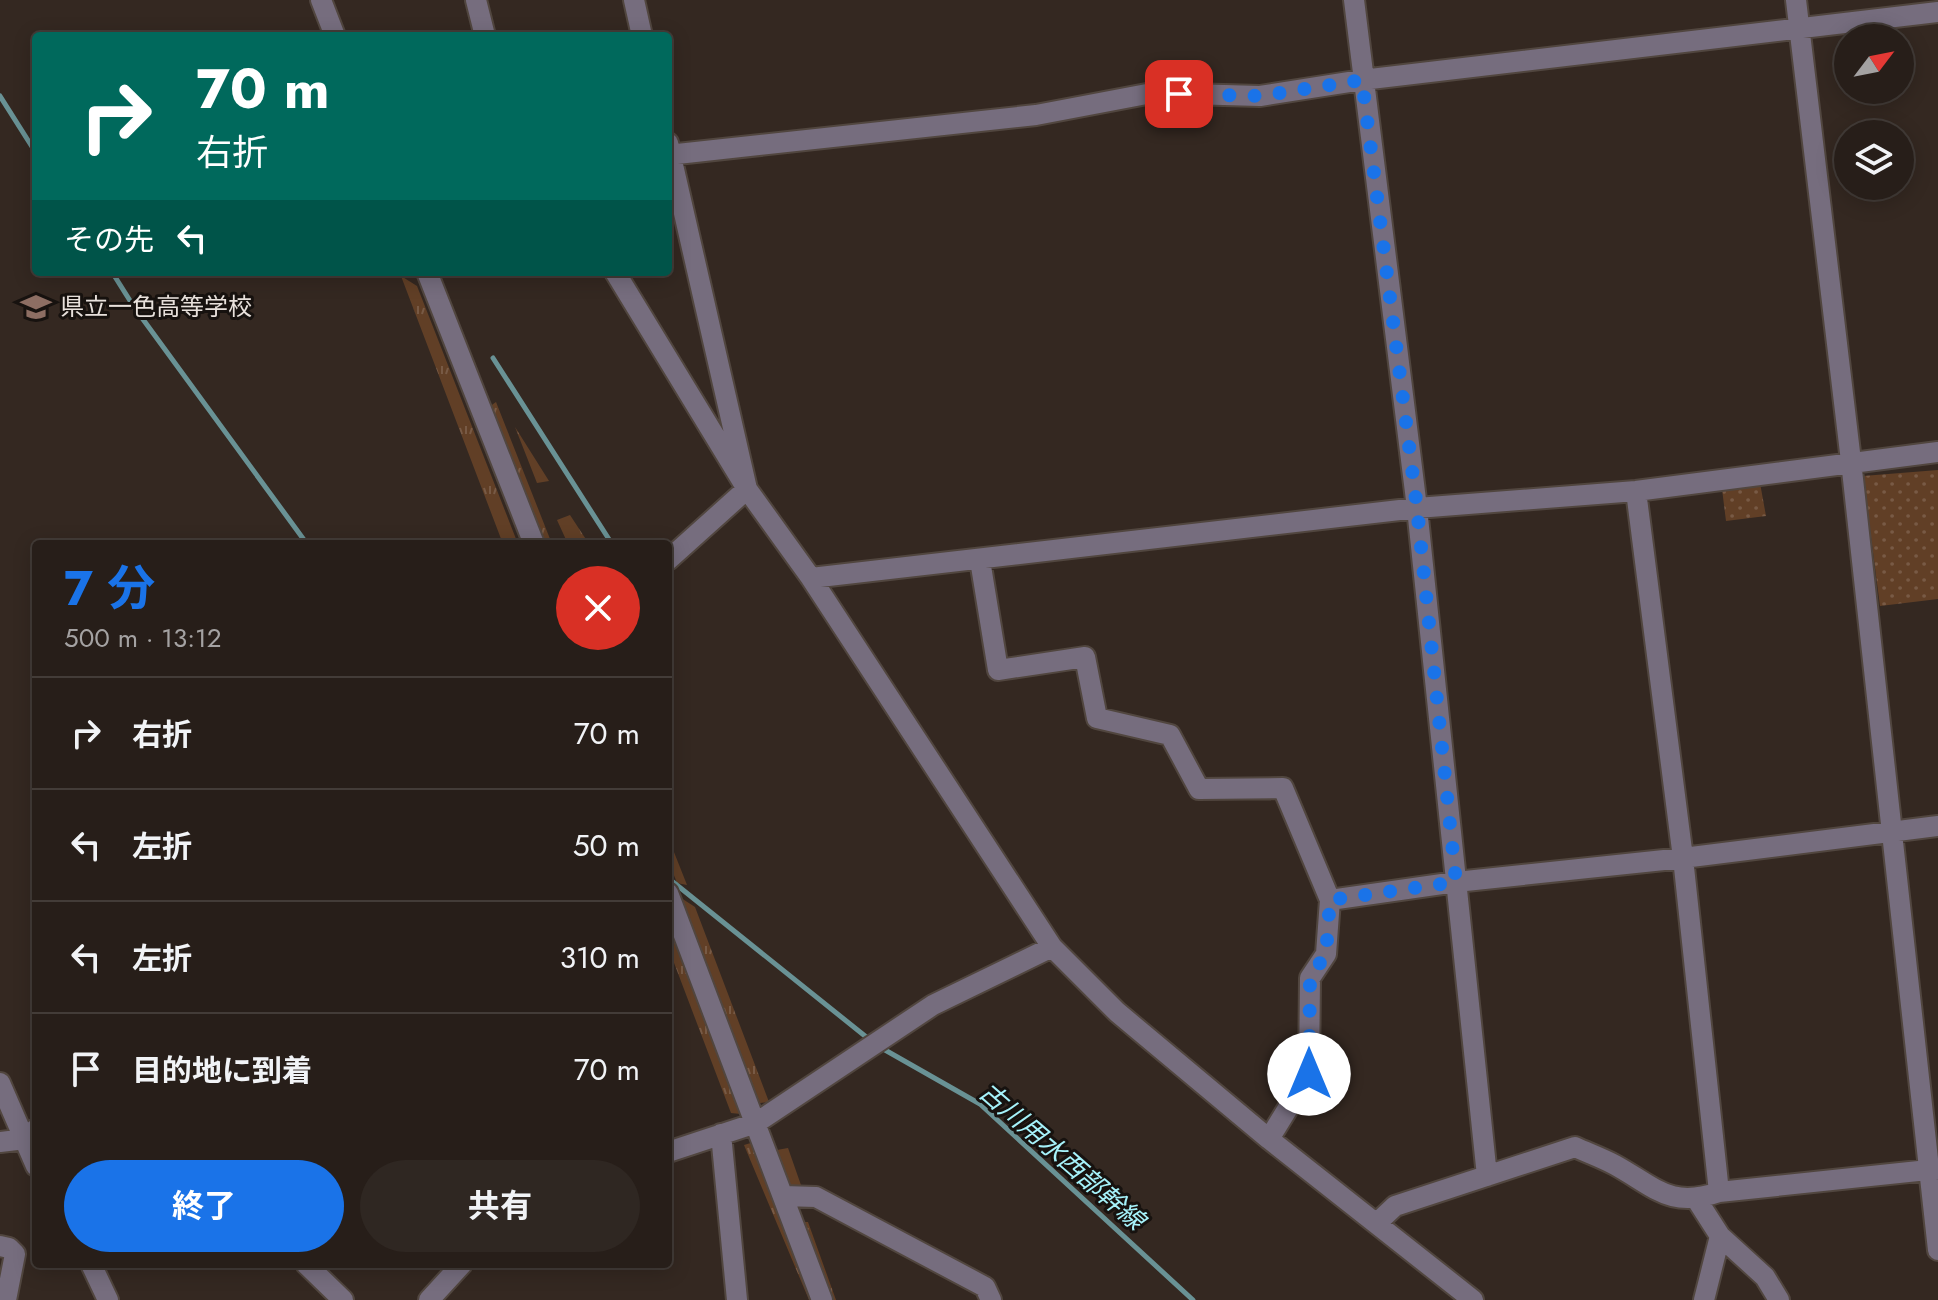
<!DOCTYPE html>
<html lang="ja">
<meta charset="utf-8">
<style>
body{margin:0;font-family:Jost,"Noto Sans JP",sans-serif;background:#2f2722;color:#f1f3f6;height:100vh;display:flex;flex-direction:column;font-size:30px;white-space:nowrap}
*{box-sizing:border-box;margin:0}
p{font-size:26px;color:#a4a2a2}
.icon{flex:none;width:44px;height:44px;fill:none;stroke:currentColor;stroke-width:2;stroke-linecap:round;stroke-linejoin:round}
.map{position:relative;flex:1;overflow:hidden}
.sheet{position:absolute;left:32px;top:540px;width:640px;height:728px;display:flex;flex-direction:column;background:#271e19;border-radius:8px;box-shadow:0 4px 20px #0003,0 0 0 2px #433c38}
.sheet>*{flex:none}
.top-card{position:absolute;left:32px;top:32px;width:640px;height:244px;border-radius:8px;box-shadow:0 4px 20px #0003,0 0 0 2px #433c38;background:#00695c;color:#fff;overflow:hidden}
.needle{width:52px;rotate:58deg}
.tools{position:absolute;left:1834px;top:24px;display:grid;gap:16px}
.tools a{display:grid;place-items:center;width:80px;height:80px;border-radius:50%;background:#271e19;box-shadow:0 4px 20px #0003,0 0 0 2px #433c38;font-size:40px}
.pin{position:absolute;display:grid;place-items:center;width:68px;height:68px;color:#fff;margin:-34px;border-radius:16px;box-shadow:0 4px 12px #0006}
.me{position:absolute;width:88px;margin:-44px;rotate:0deg;stroke-linejoin:round;filter:drop-shadow(0 0 6px #0008)}
.turn{display:flex;align-items:center;gap:28px;height:168px;padding:0 32px;font-size:36px}
.turn .icon{width:104px;height:104px;stroke-width:2.5}
.turn b{display:block;font-size:56px;line-height:68px}
.then{display:flex;align-items:center;height:76px;padding:0 32px;background:#0003;gap:16px;font-size:30px}
.round{display:grid;place-items:center;flex:none;width:84px;height:84px;border-radius:42px;background:#2f2722}
.summary{display:flex;align-items:center;justify-content:space-between;height:136px;padding:0 32px}
h1{font-size:48px;font-weight:700;line-height:60px;color:#1a73e8}
.button{display:flex;gap:16px;margin-top:auto;padding:16px 32px}
.button a{flex:1;height:92px;border-radius:48px;background:#1a73e8;color:#fff;font-size:32px;font-weight:700;line-height:92px;text-align:center}
.button a+a{background:#2f2722;color:#f1f3f6}
ul{padding:0;list-style:none}
li{display:flex;align-items:center;gap:24px;height:112px;padding:0 32px;border-top:2px solid #433c38}
li div{flex:1}
li b{display:block;font-size:30px}
li em{font-style:normal}
.map>svg:first-child{display:block}
.grass{fill:url(#grass-tufts)}
.park{fill:url(#park-dots)}
.lines{fill:none;stroke-linecap:round;stroke-linejoin:round}
.stream{stroke:#699295;stroke-width:5}
.minor-casing{stroke:#51463f;stroke-width:24}
.minor{stroke:#766d7e;stroke-width:20}
.route{stroke:#1a73e8;stroke-width:14;stroke-dasharray:0 25.2}
.labels{text-anchor:middle;stroke-width:6;stroke-linejoin:round;paint-order:stroke}
.poi-label{font-size:24px;fill:#e8e1dc;stroke:#17120f;text-anchor:start}
.water-label{font-size:26px;font-style:italic;fill:#a6f2fa;stroke:#17120f}
</style>
<div class="map">
<svg width="1938" height="1300" viewBox="0 0 1938 1300">
<defs>
<pattern id="grass-tufts" width="24" height="20" patternUnits="userSpaceOnUse" patternTransform="scale(2)"><rect width="24" height="20" fill="#613f26"/><path d="M3 7l-1-3M5 7V3M7 7l1-3M15 17l-1-3M17 17v-4M19 17l1-3" fill="none" stroke="#785a45"/></pattern>
<pattern id="park-dots" width="8" height="8" patternUnits="userSpaceOnUse" patternTransform="scale(2)"><rect width="8" height="8" fill="#613f26"/><path d="M2 2h.1M6 6h.1" fill="none" stroke="#785a45" stroke-width="1.8" stroke-linecap="round"/></pattern>
</defs>
<rect width="100%" height="100%" fill="#342821"/>
<!-- grass -->
<path class="grass" d="M401 276 417 286 518 544H503Z
M496 402 552 544H540L489 407Z
M515 427 549 481 537 483Z
M570 515 589 544H568L557 520Z
M668 837 687 885 677 883 668 860Z
M678 896 695 907 769 1102 760 1103Z
M668 917 741 1114 731 1113 668 947Z
M754 1142 817 1300H809L744 1145Z
M788 1148 802 1188 790 1186 777 1150Z
M801 1222H808L836 1300H829Z"/>
<!-- park -->
<path class="park" d="M1938 470V599L1880 606 1863 476Z
M1760 483 1766 516 1726 521 1722 489Z"/>
<g class="lines">
<!-- stream -->
<path class="stream" d="M0 96 36 153
M112 272 134 307 307 544
M493 358 612 544
M668 878 870 1040
M878 1046 980 1104 1193 1300"/>
<!-- minor casing -->
<g class="minor-casing">
<path id="minor" d="M321 0 335 36
M476 0 485 36
M634 0 642 36
M1354 0 1417 508 1487 1176
M1796 0 1851 461 1938 1250
M668 143 747 489 668 560
M668 155 1036 115 1152 93 1260 96 1362 80 1938 12
M427 272 534 544
M615 272 747 489 811 578 1052 947 1117 1012 1269 1139 1473 1300
M1636 491 1683 858 1719 1192
M980 560 998 670 1085 657 1097 718 1170 735 1199 789 1283 788 1330 900 1326 954 1310 978 1309 1074 1269 1139
M811 578 1417 508 1636 491 1938 452
M668 893 822 1300
M1330 900 1456 882 1683 858 1938 826
M0 1083 36 1166
M721 1134 737 1300
M0 1142 25 1139 36 1129
M668 1152 756 1123 933 1005 1052 947
M783 1196 816 1197 985 1287 991 1300
M1697 1200 1720 1236 1765 1277 1779 1300
M1377 1223 1395 1206 1575 1147C1588 1153 1602 1158 1615 1165 1655 1187 1670 1209 1719 1192L1938 1169
M0 1246 9 1248 15 1254 6 1300
M91 1264 108 1300
M306 1264 343 1300
M429 1300 462 1264
M1704 1300 1720 1236"/>
</g>
<!-- minor -->
<use href="#minor" class="minor"/>
</g>
<g class="lines">
<!-- route -->
<path class="route" d="M1179 94 1260 96 1362 80 1417 508 1456 882 1330 900 1326 954 1310 978 1309 1074"/>
</g>
<!-- icons -->
<defs>
<g id="school-bare" transform="scale(2.4)"><path d="M0-5L7-2L0 1L-7-2ZM-4 1L0 2.5L4 1V4Q0 6-4 4Z" fill="#8d6e63" stroke="#17120f" stroke-width="2.5" paint-order="stroke"/></g>
</defs>
<g fill-rule="evenodd">
<use href="#school-bare" x="36" y="307"/>
</g>
<g class="labels">
<!-- poi labels -->
<g class="poi-label">
<text x="60" y="315">県立一色高等学校</text>
</g>
<!-- water labels -->
<g class="water-label">
<text transform="translate(1062 1156) rotate(41)" y="9">古川用水西部幹線</text>
</g>
</g>
</svg>
<div class="tools">
<a><svg class="needle" viewBox="-14 -14 28 28"><path d="M0-13l5 13h-10z" fill="#e53935"/><path d="M0 13l5-13h-10z" fill="#a4a2a2"/></svg></a>
<a><svg class="icon" aria-label="layers" viewBox="0 0 24 24"><path d="M12 4l9 5-9 5-9-5zM3 14l9 5 9-5"/></svg></a>
</div>
<div class="pin" style="left:1179px;top:94px;background:#d93025"><svg class="icon" aria-label="arrive" viewBox="0 0 24 24"><path d="M6 21V4h12l-3 4 3 4H6"/></svg></div>
<svg class="me" style="left:1309px;top:1074px" viewBox="-20 -20 40 40"><circle r="19" fill="#fff"/><path d="M0-13L10 11 0 6-10 11z" fill="#1a73e8"/></svg>
<div class="top-card">
<div class="turn"><svg class="icon" aria-label="right" viewBox="0 0 24 24"><path d="M7 20v-9h11M14 6l5 5-5 5"/></svg><div><b>70 m</b>右折</div></div>
<div class="then">その先<svg class="icon" aria-label="left" viewBox="0 0 24 24"><path d="M17 20v-9H6M10 6l-5 5 5 5"/></svg></div>
</div>
<section class="sheet">
<div class="summary"><div><h1>7 分</h1><p>500 m · 13:12</p></div><a class="round" style="background:#d93025;color:#fff"><svg class="icon" aria-label="close" viewBox="0 0 24 24"><path d="M6 6l12 12M18 6L6 18"/></svg></a></div>
<ul>
<li><svg class="icon" aria-label="right" viewBox="0 0 24 24"><path d="M7 20v-9h11M14 6l5 5-5 5"/></svg><div><b>右折</b></div><em>70 m</em></li>
<li><svg class="icon" aria-label="left" viewBox="0 0 24 24"><path d="M17 20v-9H6M10 6l-5 5 5 5"/></svg><div><b>左折</b></div><em>50 m</em></li>
<li><svg class="icon" aria-label="left" viewBox="0 0 24 24"><path d="M17 20v-9H6M10 6l-5 5 5 5"/></svg><div><b>左折</b></div><em>310 m</em></li>
<li><svg class="icon" aria-label="arrive" viewBox="0 0 24 24"><path d="M6 21V4h12l-3 4 3 4H6"/></svg><div><b>目的地に到着</b></div><em>70 m</em></li>
</ul>
<div class="button"><a>終了</a><a>共有</a></div>
</section>
</div>
